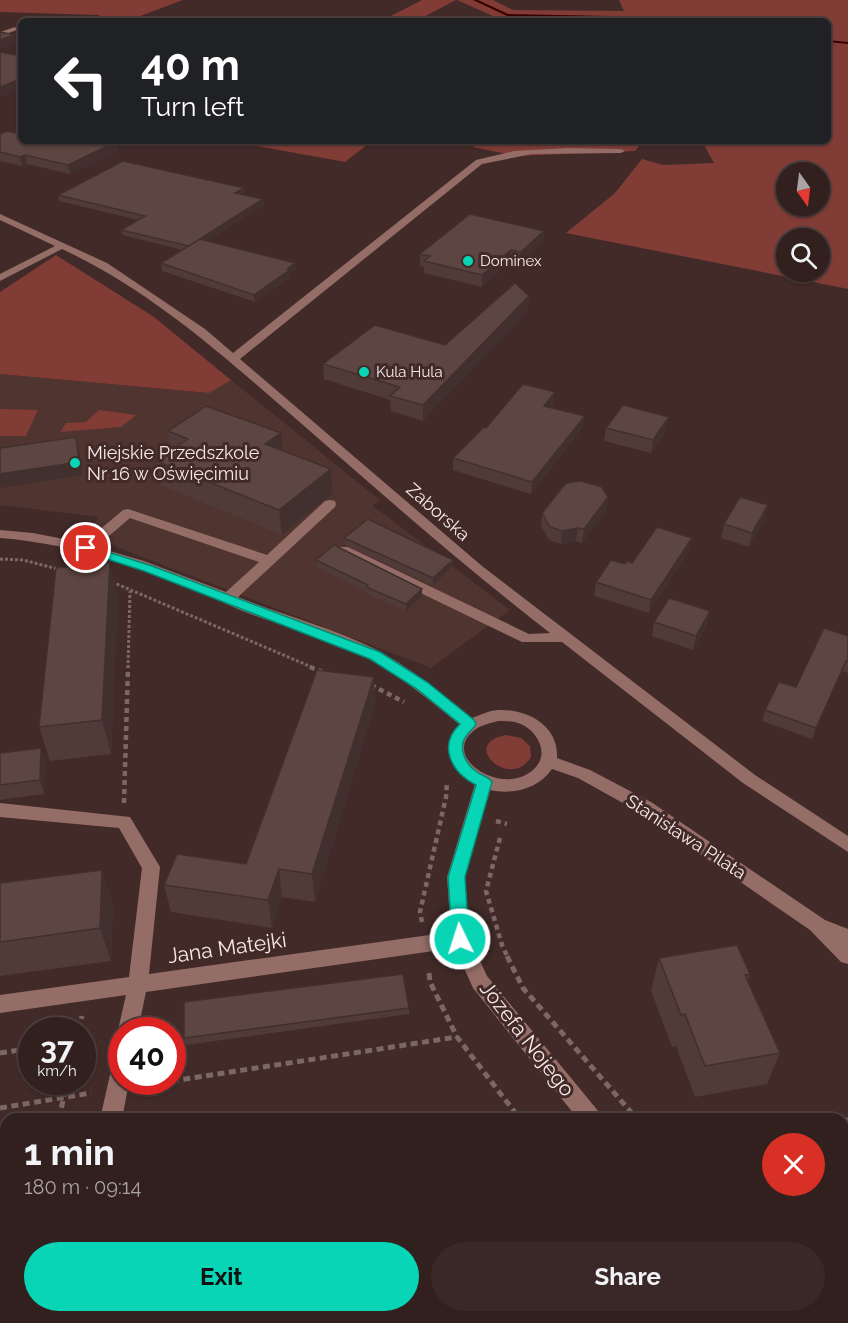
<!DOCTYPE html>
<meta charset="utf-8">
<style>
body{margin:0;font-family:Raleway,sans-serif;background:#392827;color:#f1f3f6;height:100vh;display:flex;flex-direction:column;font-size:22px;white-space:nowrap}
*{box-sizing:border-box;margin:0}
p{font-size:20px;color:#a8a3a4}
.icon{flex:none;width:33px;height:33px;fill:none;stroke:currentColor;stroke-width:2;stroke-linecap:round;stroke-linejoin:round}
.map{position:relative;flex:1;overflow:hidden}
.side{position:absolute;left:0px;top:1113px;width:849px;height:210px;display:flex;flex-direction:column;background:#31201e;border-radius:18px 18px 0 0;box-shadow:0 2px 4px #0004,0 0 0 2px #4c3e3c}
.side>*{flex:none}
.hud{position:absolute;left:18px;top:18px;width:813px;height:126px;border-radius:9px;box-shadow:0 2px 4px #0004,0 0 0 2px #4c3e3c;background:#202124;color:#fff;overflow:hidden}
.needle{width:39px;rotate:166deg}
.controls{position:absolute;left:776px;top:162px;display:grid;gap:12px}
.controls a{display:grid;place-items:center;width:54px;height:54px;border-radius:50%;background:#31201e;box-shadow:0 2px 4px #0004,0 0 0 2px #4c3e3c;font-size:30px}
.speed{position:absolute;left:18px;top:1017px;display:flex;gap:12px;font-size:30px;font-weight:700;text-align:center}
.speed>*{display:grid;place-content:center;width:78px;height:78px;border-radius:50%;background:#31201e;box-shadow:0 2px 4px #0004,0 0 0 2px #4c3e3c;line-height:1}
.speed small{font-size:15px;font-weight:400}
.speed .limit{border:9px solid #d22;background:#fff;color:#111}
.pin{position:absolute;display:grid;place-items:center;width:51px;height:51px;color:#fff;margin:-26px;border:3px solid #fff;border-radius:50%;box-shadow:0 2px 6px #0007}
.me{position:absolute;width:66px;margin:-33px;rotate:356deg;stroke-linejoin:round;filter:drop-shadow(0 0 4px #0008)}
.turn{display:flex;align-items:center;gap:21px;height:126px;padding:0 24px;font-size:27px}
.turn .icon{width:78px;height:78px;stroke-width:2.5}
.turn b{display:block;font-size:42px;line-height:51px}
.round{display:grid;place-items:center;flex:none;width:63px;height:63px;border-radius:32px;background:#392827}
.head{display:flex;align-items:center;justify-content:space-between;height:102px;padding:0 24px}
h1{font-size:36px;font-weight:700;line-height:45px}
.cta{display:flex;gap:12px;margin-top:auto;padding:12px 24px}
.cta a{flex:1;height:69px;border-radius:36px;background:#07d5b6;color:#111;font-size:24px;font-weight:700;line-height:69px;text-align:center}
.cta a+a{background:#392827;color:#f1f3f6}
.map>svg:first-child{display:block}
.built{fill:#503430}
.green{fill:#813c36;fill-rule:evenodd}
.lines{fill:none;stroke-linecap:round;stroke-linejoin:round}
.stream{fill:#390000;fill-rule:evenodd}
.path-far2{stroke:#7b6765;stroke-width:3;stroke-dasharray:3 2;stroke-linecap:butt}
.path-far1{stroke:#7b6765;stroke-width:4.5;stroke-dasharray:5 4;stroke-linecap:butt}
.path{stroke:#7b6765;stroke-width:5;stroke-dasharray:7 4.5;stroke-linecap:butt}
.minor{fill:#956d67;fill-rule:evenodd}
.wall{fill:#503b39}
.shaded-wall{fill:#41302e}
.building{fill:#5d4542;stroke:#41302e;stroke-width:1.5}
.route{fill:#07d5b6;stroke:#058a76;stroke-width:1.5}
.poi-dot{fill:#07d5b6;stroke:#412a28;stroke-width:2}
.labels{text-anchor:middle;stroke-width:6;stroke-linejoin:round;paint-order:stroke}
.far-poi-label{font-size:15px;fill:#f7e8e6;stroke:#412a28;text-anchor:start}
.poi-label{font-size:18px;fill:#f7e8e6;stroke:#412a28;text-anchor:start}
.street-label{font-size:18px;fill:#f7e8e6;stroke:#412a28}
.near-street-label{font-size:21px;fill:#f7e8e6;stroke:#412a28}
</style>
<div class="map">
<svg width="848" height="1323" viewBox="0 0 848 1323">
<rect width="100%" height="100%" fill="#412a28"/>
<!-- built -->
<path class="built" d="M0 374 208 393 231 380 381 501 372 505 510 610 431 668 88 536 98 517 0 505Z"/>
<!-- green -->
<path class="green" d="M0 0H183L127 21H88L100 15 0 12Z
M422 0H456L416 21H381Z
M457 0H493L513 10 624 11 619 0H848V289L566 233 615 193 642 159 663 165 714 163 704 145 697 141H828V21H504ZM786 172H819V206H786ZM786 238H819V272H786Z
M230 141H372L345 162Z
M482 141H643L635 151 516 156 473 147Z
M56 255 154 317 231 380 209 393 0 374V292Z
M0 409 38 410 26 436H0Z
M99 410 136 415 121 427 60 432 66 423 86 422Z
M506 735 521 738 530 746 531 757C511 791 458 744 506 735Z"/>
<g class="lines">
<!-- stream -->
<path class="stream" d="M473 0H478L508 14 658 17 676 21 658 19 507 16Z
M828 40 848 42V44L828 42Z"/>
<!-- path-far2 -->
<path class="path-far2" d="M0 559 23 560 58 569
M112 582 314 668
M128 668 130 591"/>
<!-- path-far1 -->
<path class="path-far1" d="M310 667 323 672
M371 685 404 702
M124 803 128 667
M496 821 507 824
M500 838 486 891 502 945 508 958
M422 922 420 912 446 797 447 782"/>
<!-- path -->
<path class="path" d="M507 956 523 988 637 1119
M429 973 430 982 457 1037 520 1119
M79 1030 82 1016
M0 1053 32 1048
M172 1081 457 1037
M143 1085 167 1082
M0 1108 91 1093
M59 1119 67 1082
M843 1120H848
M671 1317 676 1323
M808 1317 812 1323
M11 1323 13 1317
M211 1323 242 1317"/>
<!-- minor -->
<path class="minor" d="M15 27 17 30 0 36V32Z
M568 148 621 149 625 151 621 153 532 154 482 164 240 359 482 566 755 775 848 836V852L743 783 562 642H522L338 553 336 550 338 547H348L529 634 550 633C465 567 384 496 303 425 228 360 154 292 62 249L0 281V274L55 246 0 220V214L107 263 205 329 233 353 476 160 514 151Z
M330 500 335 501 336 504 335 507 238 597C282 615 330 627 373 648 409 666 440 693 472 718 480 715 490 710 499 710 528 709 559 726 557 758L590 770 651 802 825 920 848 929V964L841 962 810 930 639 812 578 778 552 769C538 789 513 795 490 790L465 877 470 939 487 976 599 1112 602 1119H578L473 988 455 948 146 992 138 1030H122V1037L118 1030 126 995 0 1013V995L129 977 142 868 119 828 0 817V803L130 817 160 867 149 974 451 932 447 877 475 784C450 773 438 745 460 725 428 699 396 672 359 654 315 633 266 623 222 602 153 570 77 544 0 538V530L33 533 84 543 123 510 128 509 267 555 325 501ZM130 518 259 562 226 592 144 561 96 547ZM498 721C505 721 514 721 521 724 538 732 550 754 534 769 503 799 437 756 476 729 482 725 491 723 498 721Z
M122 1057V1082H129L122 1119H100L112 1066 115 1059Z
M58 1317H82L81 1323H57Z
M739 1317H766L768 1323H741Z"/>
</g>
<!-- wall -->
<path class="wall" d="M0 134H19L116 142 118 151 70 174 27 164 22 166 0 161Z
M244 188 245 193 242 194 263 199 264 205 207 241 296 270 291 273V277L255 302 162 271 161 263 183 250 122 235 121 230 138 220 59 201 58 195Z
M544 231 543 242 520 263 510 261 482 287 424 273V267L420 266V254Z
M529 296 528 311 423 421 391 411 390 400 324 379 323 364 445 345Z
M554 403 551 407 583 427 531 494 453 470V458L486 428Z
M606 428 667 430 651 453 604 441Z
M168 431 282 450 331 469 333 493 282 535 160 485 156 461 171 450Z
M607 510 582 543 576 541 561 544 549 540 541 526 542 513Z
M765 518 749 547 721 538 724 524Z
M344 538 453 560 452 567 433 585 345 545Z
M692 538 689 551 649 613 594 596 596 582 625 564 632 563Z
M316 560 422 596 406 611 367 594V592L317 567Z
M118 596 111 754 50 761 39 727Z
M710 611 707 625 693 650 652 636 654 622Z
M848 636V673L842 671 812 739 762 721 765 710 796 687Z
M374 677 375 705 315 902 282 897 272 928 171 912 164 885 246 864Z
M0 753 46 762 44 794 0 800Z
M0 883 113 903 111 961 0 976Z
M659 958 750 974 748 980 780 1053 767 1084 695 1097 676 1046 672 1047 651 991Z
M409 1008V1014L186 1045 184 1038Z"/>
<!-- shaded-wall -->
<path class="shaded-wall" d="M15 35 17 43 0 49V40Z
M21 79V89L0 97V87Z
M116 142 118 151 70 174 68 165Z
M25 155 27 164 22 166 20 157Z
M244 188 245 193 235 198V193Z
M263 199 264 205 190 252V246Z
M544 231 543 242 520 263 521 252Z
M511 250 510 261 482 287V275Z
M295 263 296 270 291 273V277L255 302 254 295Z
M529 296 528 311 423 421V405Z
M555 392 554 403 543 417 544 406Z
M585 416 583 427 531 494 532 482Z
M669 417 667 430 651 453 653 440Z
M281 433 283 457 265 444Z
M76 437 79 450 82 475 0 488V474Z
M331 469 333 493 282 535 279 510Z
M608 497 607 510 582 543 584 529Z
M768 505 765 518 749 547 752 533Z
M578 528 576 541 561 544 562 531Z
M692 538 689 551 649 613 651 600Z
M453 560 452 567 433 585V578Z
M110 562 118 596 111 754 102 720Z
M422 589V596L406 611V604Z
M710 611 707 625 693 650 696 636Z
M846 661 842 671 812 739 816 728Z
M374 677 375 705 315 902 312 874Z
M41 748 46 762 44 794 40 780Z
M279 869 282 897 272 928 268 900Z
M102 870 113 903 111 961 100 928Z"/>
<!-- building -->
<path class="building" d="M0 32 15 35 0 40Z
M0 52 21 56V79L0 87Z
M7 131 19 134 21 133V141H112L116 142 68 165 25 155 20 157 0 152V134Z
M123 161 244 188 235 193 263 199 189 246 121 230 145 216 58 195Z
M470 214 544 231 521 252 511 250 482 275 424 261 430 256 420 254Z
M200 239 295 263 287 269H291L254 295 161 263Z
M515 283 529 296 423 405 390 396 400 387 323 364 375 325 445 345Z
M523 384 555 392 544 406 585 416 532 482 453 458 484 427 486 428Z
M623 405 669 417 653 440 606 428Z
M206 406 281 433 265 444 331 469 279 510 156 461 188 439 168 431Z
M76 437 79 462 0 474V448Z
M581 481 602 487 608 497 584 529 578 528 562 531 550 527 542 513 566 483Z
M740 497 768 505 752 533 724 524Z
M368 519 453 560 433 578 344 538Z
M657 527 692 538 651 600 596 582 611 560 625 564 627 561 632 563Z
M334 545 422 589 406 604 366 587 368 585 316 560Z
M110 562 102 720 39 727 56 568Z
M669 598 710 611 696 636 654 622Z
M824 628 848 636V661H846L816 728 765 710 779 682 796 687Z
M317 670 374 677 312 874 279 869 268 900 164 885 177 854 246 864Z
M41 748 40 780 0 785V753Z
M102 870 100 928 0 942V883Z
M737 945 750 974 745 975 780 1053 705 1066 685 1014 681 1015 659 958Z
M403 974 409 1008 184 1038V1002Z"/>
<!-- route -->
<path class="route" d="M86 545 152 566 380 652 427 682 474 720 476 724C474 728 470 731 467 735 457 747 465 764 477 772 482 776 488 776 492 782L465 877 469 939 467 944 460 946 454 944 452 939 448 877 476 785C452 773 437 746 460 724L417 689 370 659 144 571 82 551V546Z"/>
<!-- markers -->
<g class="poi-dot">
<circle cx="468" cy="261" r="6"/>
<circle cx="364" cy="372" r="6"/>
<circle cx="75" cy="463" r="6"/>
</g>
<g class="labels">
<!-- far-poi labels -->
<g class="far-poi-label">
<text x="480" y="266">Dominex</text>
<text x="376" y="377">Kula Hula</text>
</g>
<!-- poi labels -->
<g class="poi-label">
<text x="87" y="459">Miejskie Przedszkole<tspan x="87" dy="21">Nr 16 w Oświęcimiu</tspan></text>
</g>
<!-- street labels -->
<g class="street-label">
<text transform="translate(438 512) rotate(41)" y="6">Zaborska</text>
<text transform="translate(686 837) rotate(33)" y="6">Stanisława Pilata</text>
</g>
<!-- near-street labels -->
<g class="near-street-label">
<text transform="translate(227 948) rotate(-8)" y="7">Jana Matejki</text>
<text transform="translate(527 1039) rotate(52)" y="7">Józefa Nojego</text>
</g>
</g>
</svg>
<div class="controls">
<a><svg class="needle" viewBox="-14 -14 28 28"><path d="M0-13l5 13h-10z" fill="#e53935"/><path d="M0 13l5-13h-10z" fill="#a8a3a4"/></svg></a>
<a><svg class="icon" aria-label="search" viewBox="0 0 24 24"><circle cx="10" cy="10" r="6"/><path d="M15 15l6 6"/></svg></a>
</div>
<div class="speed"><div>37<small>km/h</small></div><div class="limit">40</div></div>
<div class="pin" style="left:86px;top:548px;background:#d93025"><svg class="icon" aria-label="arrive" viewBox="0 0 24 24"><path d="M6 21V4h12l-3 4 3 4H6"/></svg></div>
<svg class="me" style="left:460px;top:939px" viewBox="-20 -20 40 40"><circle r="17" fill="#07d5b6" stroke="#fff" stroke-width="3"/><path d="M0-11L8 9 0 5-8 9z" fill="#fff"/></svg>
<div class="hud">
<div class="turn"><svg class="icon" aria-label="left" viewBox="0 0 24 24"><path d="M17 20v-9H6M10 6l-5 5 5 5"/></svg><div><b>40 m</b>Turn left</div></div>
</div>
<section class="side">
<div class="head"><div><h1>1 min</h1><p>180 m · 09:14</p></div><a class="round" style="background:#d93025;color:#fff"><svg class="icon" aria-label="close" viewBox="0 0 24 24"><path d="M6 6l12 12M18 6L6 18"/></svg></a></div>
<div class="cta"><a>Exit</a><a>Share</a></div>
</section>
</div>
